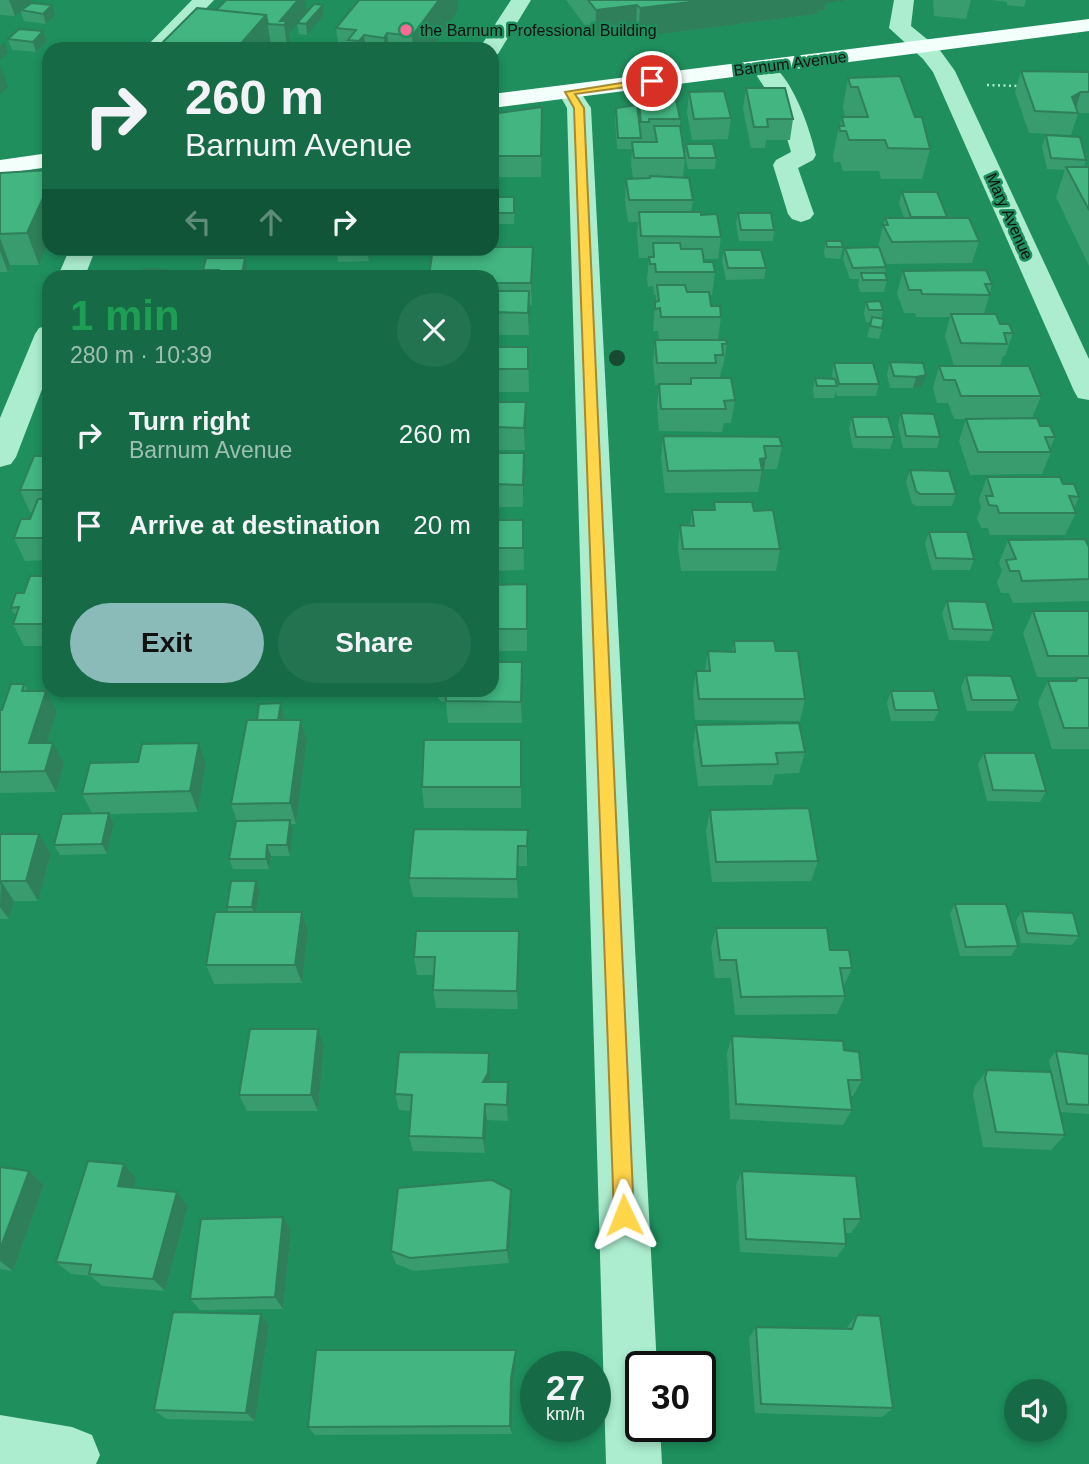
<!DOCTYPE html>
<meta charset="utf-8">
<style>
body{margin:0;font-family:Helvetica,sans-serif;background:#237351;color:#f1f3f6;height:100vh;display:flex;flex-direction:column;font-size:26px;white-space:nowrap}
*{box-sizing:border-box;margin:0}
p{font-size:23px;color:#9ebfb3}
.icon{flex:none;width:38px;height:38px;fill:none;stroke:currentColor;stroke-width:2;stroke-linecap:round;stroke-linejoin:round}
.map{position:relative;flex:1;overflow:hidden}
.drawer{position:absolute;left:42px;top:270px;width:457px;height:427px;display:flex;flex-direction:column;background:#166b46;border-radius:21px;box-shadow:0 4px 10px #0003}
.drawer>*{flex:none}
.hud{position:absolute;left:42px;top:42px;width:457px;height:214px;border-radius:21px;box-shadow:0 4px 10px #0003;background:#166b46;color:#f1f3f6;overflow:hidden}
.controls{position:absolute;left:1004px;top:1379px;display:grid;gap:14px}
.controls a{display:grid;place-items:center;width:63px;height:63px;border-radius:50%;background:#166b46;box-shadow:0 4px 10px #0003;font-size:35px}
.speed{position:absolute;left:520px;top:1351px;display:flex;gap:14px;font-size:35px;font-weight:700;text-align:center}
.speed>*{display:grid;place-content:center;width:91px;height:91px;border-radius:50%;background:#166b46;box-shadow:0 4px 10px #0003;line-height:1}
.speed small{font-size:18px;font-weight:400}
.speed .limit{border:4px solid #111;border-radius:10px;background:#fff;color:#111}
.pin{position:absolute;display:grid;place-items:center;width:60px;height:60px;color:#fff;margin:-30px;border:4px solid #fff;border-radius:50%;box-shadow:0 2px 7px #0007}
.me{position:absolute;width:77px;margin:-38px;rotate:358deg;stroke-linejoin:round;filter:drop-shadow(0 0 5px #0008)}
.turn{display:flex;align-items:center;gap:24px;height:147px;padding:0 28px;font-size:32px}
.turn .icon{width:91px;height:91px;stroke-width:2.5}
.turn b{display:block;font-size:49px;line-height:60px}
.lanes{display:flex;align-items:center;height:66px;padding:0 28px;background:#0003;justify-content:center;gap:35px;direction:ltr}
.lanes .off{opacity:.35}
.round{display:grid;place-items:center;flex:none;width:74px;height:74px;border-radius:37px;background:#237351}
.summary{display:flex;align-items:center;justify-content:space-between;height:119px;padding:0 28px}
h1{font-size:42px;font-weight:800;line-height:52px;color:#1e9e55}
.primary-button{display:flex;gap:14px;margin-top:auto;padding:14px 28px}
.primary-button a{flex:1;height:80px;border-radius:42px;background:#8bbbb9;color:#111;font-size:28px;font-weight:800;line-height:80px;text-align:center}
.primary-button a+a{background:#237351;color:#f1f3f6}
ul{padding:0;list-style:none}
li{display:flex;align-items:center;gap:21px;height:91px;padding:0 28px}
li div{flex:1}
li b{display:block;font-size:26px}
li em{font-style:normal}
.map>svg:first-child{display:block}
.lines{fill:none;stroke-linecap:round;stroke-linejoin:round}
.path{stroke:#acedcf;stroke-width:2.5;stroke-dasharray:2 3.5;stroke-linecap:butt}
.minor{fill:#acedcf;fill-rule:evenodd}
.major{fill:#f3fffa;fill-rule:evenodd}
.tree{fill:#174a33}
.wall{fill:#399c6f}
.shaded-wall{fill:#2e7f5a}
.building{fill:#42b581;stroke:#2e7f5a;stroke-width:2}
.route{fill:#ffd54a;stroke:#a68a30;stroke-width:2}
.poi-dot{fill:#fc6b96;stroke:#1e8f5d;stroke-width:2.5}
.labels{text-anchor:middle;stroke-width:5;stroke-linejoin:round;paint-order:stroke}
.far-poi-label{font-size:16px;fill:#111;stroke:#1e8f5d;text-anchor:start}
.far-street-label{font-size:16px;fill:#111;stroke:#1e8f5d}
</style>
<div class="map">
<svg width="1089" height="1464" viewBox="0 0 1089 1464">
<rect width="100%" height="100%" fill="#1e8f5d"/>
<g class="lines">
<!-- path -->
<path class="path" d="M987 85 1020 86"/>
<!-- minor -->
<path class="minor" d="M192 0H214L167 49H144Z
M511 0H531L498 54 492 55V49H479Z
M894 0H914L911 26 939 49 955 71 1089 359V400L1078 398 1074 391 933 72 923 59 889 28Z
M762 60C790 67 810 129 816 155L813 160 798 168 814 214 810 219 801 222 792 219 788 214 773 165 776 160 791 152 778 108 751 67 754 62Z
M569 85 577 87 591 108 657 1367H640V1426H660L662 1464H606L567 108 558 92 561 87Z
M70 248H96L85 276H58Z
M49 325V371L16 457 11 464 0 467V418L35 334 39 328Z
M0 1415 72 1427 92 1435 100 1455 96 1464H0Z"/>
<!-- major -->
<path class="major" d="M1089 19V31L492 108V94Z
M49 153V167L0 174V160Z"/>
</g>
<!-- trees -->
<circle class="tree" cx="617" cy="358" r="8"/>
<!-- wall -->
<path class="wall" d="M0 0H31L32 3 55 16 46 24 24 21 21 12 15 16 0 15Z
M359 0H458V11L431 49H339L336 28Z
M566 0H849L826 3 825 10 817 11V14L638 37 636 34 595 39Z
M933 0H971L966 19 934 16Z
M991 0H1026L1024 7 1007 5V2Z
M323 5 324 16 307 35 299 34 297 24 289 34 290 42 287 46 271 44 216 10 307 13Z
M43 31 47 42 36 52 12 50 8 39Z
M1021 71 1089 72V113H1078L1071 135 1029 133 1015 92Z
M848 78 915 117 930 149 922 179H881L879 171H843L840 162H834L833 156 839 126H840L842 117H845L843 107Z
M746 88 793 119 790 140H766L765 148H751L743 109Z
M689 92 731 118 728 139 692 140 687 113Z
M638 95 680 119V126L685 158 683 177 693 200 691 212 701 215 721 237 718 259H704V262L715 272 712 295H709L711 306 721 317 718 339 659 340 658 331H653L655 302H656V295H654L653 286 648 287 647 279 649 258H639L637 234 638 222H628L625 200 626 179 633 178 631 164 632 149H617L615 119 616 108 637 105Z
M542 107 541 177H492V114Z
M1046 135 1086 160 1084 167H1089V266L1056 197 1065 170 1047 169 1042 146Z
M686 144 716 158 715 169H688L685 155Z
M49 170 39 265H10L8 272H0V173Z
M902 192 947 218 979 241 972 263 887 264 881 254 886 267 885 273 887 280 884 292H860L858 285 859 279H850L843 259 845 248 878 247 885 218H904L899 203Z
M492 197 515 208 514 224H492Z
M738 213 774 230 773 241H739L736 224Z
M826 241 843 247 840 259 825 258 824 252Z
M174 248H334L333 254 176 256Z
M336 248H369V261L338 262Z
M724 250 766 268 764 279 726 280 722 261Z
M245 258 248 269 246 276H205L203 270Z
M533 270 532 305H530L529 335H492V276Z
M903 271 992 284 984 314 1013 333 1005 356H1003L1000 366 1041 396 1032 418 1040 426 1055 437 1050 449 1051 452 1042 474 970 475 959 441 966 419H954L948 403H937L933 388 939 366H954L945 336 950 317H916L915 313H904L897 293Z
M866 302 883 310 881 318 882 328 879 339 867 337 871 322H866L864 313Z
M655 340 727 344 723 367H722L720 377 714 378 735 400 731 423H724L722 432 659 431 657 406 659 385H655L653 362Z
M492 347H528L529 392H492Z
M890 362 923 363 922 387 913 388H890L887 374Z
M834 363 879 384 876 396H837L836 391 834 398H814L813 390 815 378 833 379 832 375Z
M492 402H526L525 450H492Z
M901 413 940 437 937 448H903L898 425Z
M852 417 894 437 890 449 853 448 849 429Z
M663 436 782 446 777 469H764L762 480 760 481 758 492 665 493 661 458Z
M492 453 525 476 523 507H492Z
M49 456V560L25 561 14 538 30 519 33 512H30L20 490Z
M910 470 956 494 952 506H916L912 503 906 482Z
M987 477 1063 484 1079 497 1074 508 1076 513 1065 535H990L988 528H981L977 518 981 508 979 499Z
M714 502 754 511 780 549 776 571H681L678 548 680 525 690 526 692 510H713Z
M492 520H523L524 570 492 571Z
M929 532 974 559 970 570H932L925 544Z
M1008 540 1089 547V601L1013 603 1009 593H1001L997 582 1002 571 999 563Z
M49 576V646H24L13 624 16 616 11 608 24 593Z
M527 584V651H492V585Z
M947 601 994 630 989 641 949 640 942 613Z
M1033 611H1089V677H1037L1023 633Z
M734 641 776 651 805 699 800 721 695 720 693 692 696 671H705L708 651 732 652Z
M966 675 1019 700 1013 711H967L961 687Z
M1089 678V749H1052L1038 702 1048 681H1076Z
M24 684 28 691 57 712 47 743 64 764 56 792 0 793V710H2Z
M523 684 522 723H448L446 702 440 701 434 690H492Z
M891 691 939 710 934 721H891L887 703Z
M281 703 284 715 283 720H301L307 741 296 824H291L293 831 290 856H271L269 869H233L229 859 237 821 231 804 257 720Z
M696 725 805 752 799 773 775 774 772 785 698 786 693 746Z
M521 740V808H424L422 787Z
M199 743 206 764 198 812 110 814 114 824 107 854 60 855 54 845 92 813 82 794 138 762Z
M984 753 1046 791 1040 802 987 801 978 764Z
M710 810 818 861 811 881 712 882 706 831Z
M528 830 527 866H518V898L413 897 409 878Z
M0 834H39L51 854 38 901H14L9 919H0Z
M256 881 260 891 256 912H302L308 931 302 983 214 984 206 965 229 912 227 907Z
M955 904 1018 946 1011 956H960L950 914Z
M1022 911 1079 936 1072 945 1021 943 1016 921Z
M716 928 830 950 852 968 844 986H843L845 996 837 1014 735 1015 731 978H715L711 947Z
M519 950 518 1009 436 1008 433 990 434 975H417L414 957Z
M732 1036 844 1050 862 1080 853 1096H850L852 1110 843 1125 730 1119 727 1053Z
M324 1046 318 1111H247L239 1095Z
M1056 1051 1089 1054V1114L1060 1112 1065 1135 1051 1150 983 1147 973 1094 975 1086 987 1070 1054 1087 1049 1060Z
M489 1053 490 1082 509 1099 508 1121 487 1120 485 1153 413 1151 409 1136 411 1111 399 1110 395 1094Z
M0 1167 29 1171 44 1185 13 1271 0 1269Z
M742 1171 861 1219 851 1233H845L846 1244 837 1257 740 1252 736 1185Z
M136 1179 133 1188 188 1206 165 1291 102 1286 91 1276 71 1274 56 1262Z
M511 1190 512 1204 509 1263 414 1271 396 1264 391 1251Z
M291 1231 283 1309 200 1310 190 1299Z
M261 1314 269 1325 255 1421 166 1419 154 1410Z
M857 1315 893 1408 882 1417 755 1413 749 1338 756 1327 847 1329 848 1326Z
M516 1360 513 1388 512 1434 315 1435 308 1427Z"/>
<!-- shaded-wall -->
<path class="shaded-wall" d="M9 0H31L32 4 21 10V12L15 16Z
M298 0H305L307 13 289 34 290 42 287 46 284 25 280 21Z
M439 0H458V11L431 49H413L412 36Z
M707 0H849L826 3 825 10 817 11V14L638 37 640 8Z
M52 5 55 16 46 24 43 14Z
M323 5 324 16 307 35 306 24Z
M637 5 636 34 595 39 596 10Z
M266 15 271 44 267 49H236Z
M43 31 47 42 36 52 33 42Z
M387 33 389 49H385L384 38Z
M364 35 366 49H360L359 41Z
M4 42 8 53 0 60V46Z
M1 66 8 87 0 94V67Z
M1081 92 1074 113 1072 97Z
M49 185V240L39 265 27 233Z
M0 238 10 265 8 272 0 251Z
M533 247V270L532 305 531 283Z
M367 248H369V261Z
M245 258 248 269 246 276H243L242 273Z
M529 291 530 314 529 335 528 313Z
M926 375 922 387 913 388 916 377Z
M526 402V425L525 450 524 428Z
M524 453 525 476 523 507V485Z
M766 458 762 480 760 481 762 470 760 459Z
M522 662 523 684 522 723 521 702Z
M46 691 57 712 40 764 29 743Z
M281 703 284 715 281 732 278 721Z
M301 720 307 741 296 824 290 803Z
M53 743 64 764 56 792 45 771Z
M199 743 206 764 198 812 190 791Z
M109 813 114 824 107 854 102 844Z
M290 820 293 831 290 856 287 845Z
M528 830V850L527 866V846Z
M39 834 51 854 38 901 26 881Z
M267 845 271 856 269 869 266 859Z
M518 846V898L517 879Z
M1 881 14 901 9 919 0 907Z
M256 881 260 891 255 917 252 907Z
M302 912 308 931 302 983 295 965Z
M519 931V950L518 1009 517 991Z
M318 1029 324 1046 318 1111 311 1095Z
M489 1053 490 1070V1090L483 1082Z
M508 1082 509 1099 508 1121 507 1105Z
M485 1104 487 1120 485 1153 483 1138Z
M124 1164 136 1179 130 1200 118 1186Z
M29 1171 44 1185 13 1271 0 1261V1249Z
M511 1190 512 1204 509 1263 507 1250Z
M177 1192 188 1206 165 1291 153 1279Z
M283 1217 291 1231 283 1309 275 1297Z
M261 1314 269 1325 255 1421 246 1413Z
M516 1350V1360L513 1388 512 1434 510 1426 511 1378Z"/>
<!-- building -->
<path class="building" d="M226 0H298L280 21H287L284 25 268 24 266 15 216 10Z
M359 0H439L412 36 387 33 384 38 364 35 359 41 348 40 356 30 336 28Z
M588 0H707L640 8 637 5 596 10Z
M32 3 52 5 43 14 21 10Z
M314 4 323 5 306 24 297 23Z
M197 8 266 15 236 49H156Z
M19 29 43 31 33 42 8 39Z
M1021 71 1089 72V92H1081L1072 97 1078 113 1035 111Z
M900 76 915 117H922L930 149 888 148 885 140H849L846 131H840L839 126H844L842 117H868L858 87H851L848 78Z
M746 88H785L793 119H767L768 127H754Z
M674 89 680 119H649V122H641L638 95Z
M724 91 731 118 694 119 689 92Z
M637 105 641 138H618L616 108Z
M542 107 541 156H492V114Z
M654 126H680L685 158H634L632 142H657Z
M1046 135 1080 137 1086 160 1051 158Z
M686 144H713L716 158H689Z
M1066 167H1089V210Z
M49 170V185L27 233 0 234V173Z
M650 176 689 178 693 200H629L626 179 650 178Z
M902 192H937L947 217H911Z
M492 197H514V213H492Z
M639 212H701V215L717 214 721 237 641 236Z
M738 213H771L774 230H741Z
M885 218H969L979 241 892 242 883 225H888Z
M826 241H841L843 247H827Z
M653 243H680L681 249H702L704 262H713L715 272H656L655 264H650L649 257H654Z
M492 247H533L531 283H492V276H429L433 248H492Z
M879 247 886 267 853 268 845 248Z
M724 250H761L766 268H728Z
M206 258H245L242 273H218L219 270H203Z
M157 269 176 272 175 276H111L112 274H137L142 270Z
M986 270 992 284H985L990 295 922 294 921 290H909L903 271Z
M861 273H885L887 280H863Z
M657 285H685L687 292H709L711 306H720L721 317H661L660 308 655 309V302L659 301Z
M492 291H529L528 313 492 312Z
M880 301 883 310H869L866 302Z
M951 314H996L1000 324H1009L1013 333H1004L1007 344 961 343Z
M872 317 884 319 882 328 870 326Z
M655 340H726L727 344H722L723 355H715L716 363H657Z
M492 347H528V369H492Z
M890 362 923 363 926 375 916 377 894 376Z
M834 363H873L879 384H839Z
M939 366H1029L1041 396H961L955 380H944Z
M691 378H731L735 400 724 401 726 409H661L659 384H691Z
M815 378 835 379 837 386H817Z
M492 402H526L524 428 492 427Z
M901 413 934 414 940 437 906 436Z
M852 417H888L894 437H856Z
M1037 418 1040 426H1050L1055 437H1045L1051 452H978L966 419Z
M663 436 779 437 782 446H764L766 458 760 459 762 470 668 471Z
M492 453H524L523 485 492 484Z
M34 456H49V490H20Z
M910 470 949 471 956 494H920L916 491Z
M987 477H1060L1063 484H1074L1079 497 1069 496 1076 513H999L997 506 989 505 986 496H993Z
M38 499H49V538H14L21 519H30Z
M714 502H752L754 511 773 510 780 549H683L680 525 694 526 692 510H715Z
M492 520H523V548H492Z
M929 532H967L974 559 936 558Z
M1085 539 1089 547V579L1022 581 1019 571H1010L1006 560 1016 559 1008 540Z
M30 576H49V624H13L19 607 11 608 16 593H24Z
M527 584V629H492V585Z
M947 601 986 602 994 630 953 629Z
M1033 611H1089V656H1048Z
M734 641H774L776 651H798L805 699H699L696 671H710L708 651 735 652Z
M492 662H522L521 702 446 701V690H492Z
M966 675 1011 676 1019 700H972Z
M1078 678H1089V728H1064L1048 681H1076Z
M11 684H24L22 691H46L29 743H53L45 771 0 772V710H2Z
M891 691H934L939 710H895Z
M281 703 278 720H257L259 704Z
M247 720H301L290 803 231 804Z
M799 723 805 752 776 753 778 764 702 766 696 725Z
M424 740H521V787H422Z
M199 743 190 791 82 794 90 763 138 762 142 744Z
M984 753H1035L1046 791 993 790Z
M809 808 818 861 716 862 710 810Z
M109 813 102 844 54 845 62 814Z
M290 820 287 845H267L266 859H229L236 821Z
M414 829 528 830 527 846H518L517 879 409 878Z
M0 834H39L26 881H1L0 884Z
M231 881H256L252 907H227Z
M955 904H1006L1018 946 966 947Z
M1022 911 1073 913 1079 936 1027 933Z
M215 912H302L295 965H206Z
M716 928H827L830 950H849L852 968H840L845 996 741 997 736 960H720Z
M416 931H519L517 991 433 990 435 957H414Z
M250 1029H318L311 1095H239Z
M732 1036 843 1041 844 1050 859 1052 862 1080H848L852 1110 736 1104Z
M1056 1051 1089 1054V1105L1067 1104Z
M399 1052 489 1053 488 1073 483 1082H508L507 1105 485 1104 483 1138 409 1136 412 1095 395 1094Z
M987 1070 1051 1072 1065 1135 996 1132 985 1078Z
M88 1161 124 1164 118 1186 177 1192 153 1279 89 1274 91 1265 56 1262Z
M0 1167 29 1171 0 1249Z
M742 1171 856 1176 861 1219H844L846 1244 746 1239Z
M492 1180 511 1190 507 1250 410 1258 391 1251 398 1188Z
M283 1217 275 1297 190 1299 201 1219Z
M173 1312 261 1314 246 1413 154 1410Z
M857 1315 880 1316 893 1408 761 1404 756 1327 852 1329Z
M316 1350H516L511 1378 510 1426 308 1427Z"/>
<!-- route -->
<path class="route" d="M652 78 657 81 655 83 575 94 584 108 634 1215 631 1222 624 1225 617 1222 614 1215 574 108 565 92Z"/>
<!-- markers -->
<circle class="poi-dot" cx="406" cy="30" r="7"/>
<g class="labels">
<!-- far-poi labels -->
<g class="far-poi-label">
<text x="420" y="36">the Barnum Professional Building</text>
</g>
<!-- far-street labels -->
<g class="far-street-label">
<text transform="translate(790 63) rotate(-7)" y="6">Barnum Avenue</text>
<text transform="translate(1010 216) rotate(66)" y="6">Mary Avenue</text>
</g>
</g>
</svg>
<div class="controls">
<a><svg class="icon" aria-label="sound" viewBox="0 0 24 24"><path d="M4 9h4l5-4v14l-5-4H4zM17 9q2 3 0 6"/></svg></a>
</div>
<div class="speed"><div>27<small>km/h</small></div><div class="limit">30</div></div>
<div class="pin" style="left:652px;top:81px;background:#d93025"><svg class="icon" aria-label="arrive" viewBox="0 0 24 24"><path d="M6 21V4h12l-3 4 3 4H6"/></svg></div>
<svg class="me" style="left:624px;top:1215px" viewBox="-20 -20 40 40"><path d="M0-17L14 15 0 8-14 15z" fill="#ffd54a" stroke="#fff" stroke-width="4"/></svg>
<div class="hud">
<div class="turn"><svg class="icon" aria-label="right" viewBox="0 0 24 24"><path d="M7 20v-9h11M14 6l5 5-5 5"/></svg><div><b>260 m</b>Barnum Avenue</div></div>
<div class="lanes"><svg class="icon off" aria-label="left" viewBox="0 0 24 24"><path d="M17 20v-9H6M10 6l-5 5 5 5"/></svg><svg class="icon off" aria-label="ahead" viewBox="0 0 24 24"><path d="M12 20V5M6 11l6-6 6 6"/></svg><svg class="icon" aria-label="right" viewBox="0 0 24 24"><path d="M7 20v-9h11M14 6l5 5-5 5"/></svg></div>
</div>
<section class="drawer">
<div class="summary"><div><h1>1 min</h1><p>280 m · 10:39</p></div><a class="round"><svg class="icon" aria-label="close" viewBox="0 0 24 24"><path d="M6 6l12 12M18 6L6 18"/></svg></a></div>
<ul>
<li><svg class="icon" aria-label="right" viewBox="0 0 24 24"><path d="M7 20v-9h11M14 6l5 5-5 5"/></svg><div><b>Turn right</b><p>Barnum Avenue</p></div><em>260 m</em></li>
<li><svg class="icon" aria-label="arrive" viewBox="0 0 24 24"><path d="M6 21V4h12l-3 4 3 4H6"/></svg><div><b>Arrive at destination</b></div><em>20 m</em></li>
</ul>
<div class="primary-button"><a>Exit</a><a>Share</a></div>
</section>
</div>
